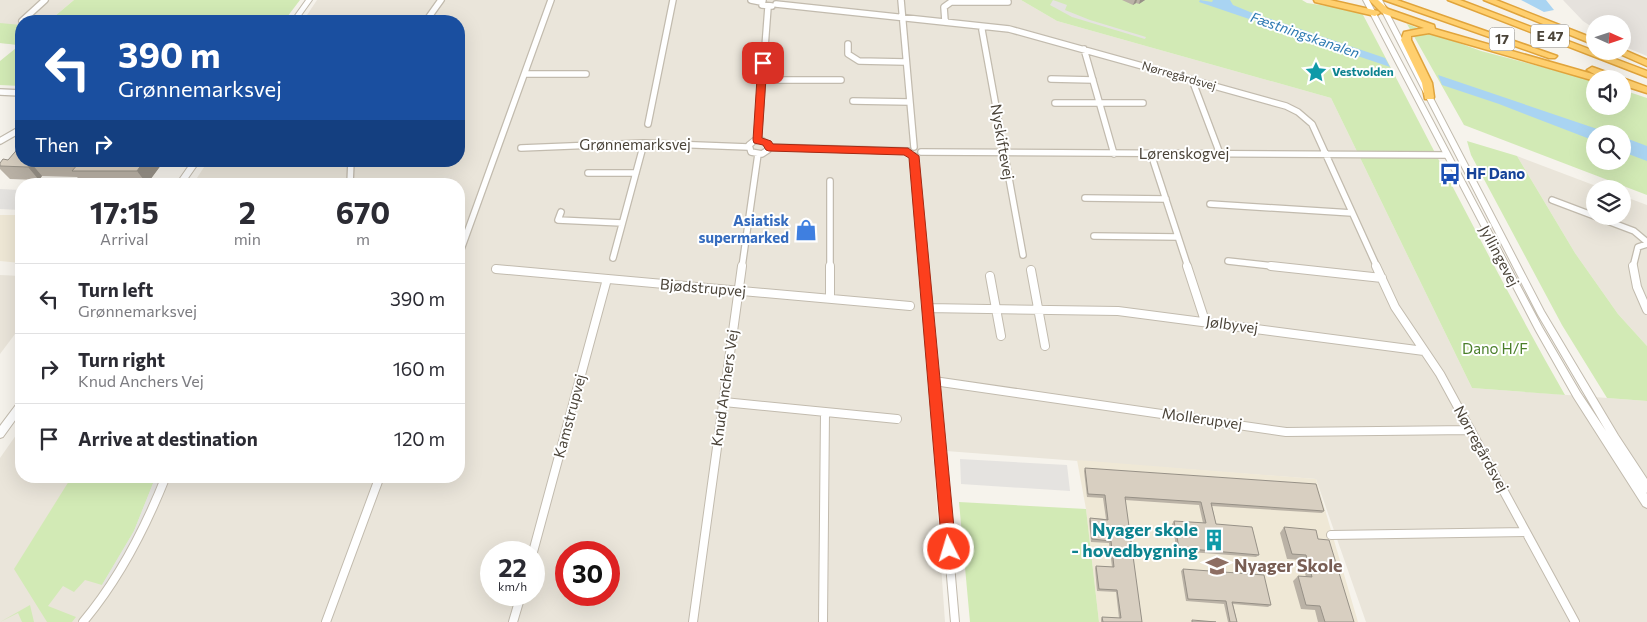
<!DOCTYPE html>
<meta charset="utf-8">
<style>
body{margin:0;font-family:Commissioner,sans-serif;background:#f2f2f3;color:#2b2b33;height:100vh;display:flex;flex-direction:column;font-size:19px;white-space:nowrap}
*{box-sizing:border-box;margin:0}
p{font-size:16px;color:#7c7c81}
.icon{flex:none;width:28px;height:28px;fill:none;stroke:currentColor;stroke-width:2;stroke-linecap:round;stroke-linejoin:round}
.map{position:relative;flex:1;overflow:hidden}
.sheet{position:absolute;left:15px;top:178px;width:450px;height:305px;display:flex;flex-direction:column;background:#fff;border-radius:20px;box-shadow:0 5px 20px #0002}
.sheet>*{flex:none}
.hud{position:absolute;left:15px;top:15px;width:450px;height:152px;border-radius:20px;box-shadow:0 5px 20px #0002;background:#1a4fa0;color:#fff;overflow:hidden}
.needle{width:32px;rotate:93deg}
.controls{position:absolute;left:1586px;top:15px;display:grid;gap:10px}
.controls a{display:grid;place-items:center;width:45px;height:45px;border-radius:50%;background:#fff;box-shadow:0 5px 20px #0002;font-size:25px}
.speed{position:absolute;left:480px;top:541px;display:flex;gap:10px;font-size:25px;font-weight:700;text-align:center}
.speed>*{display:grid;place-content:center;width:65px;height:65px;border-radius:50%;background:#fff;box-shadow:0 5px 20px #0002;line-height:1}
.speed small{font-size:12px;font-weight:400}
.speed .limit{border:8px solid #d22;background:#fff;color:#111}
.pin{position:absolute;display:grid;place-items:center;width:42px;height:42px;color:#fff;margin:-21px;border-radius:10px;box-shadow:0 2px 8px #0006}
.me{position:absolute;width:55px;margin:-28px;rotate:355deg;stroke-linejoin:round;filter:drop-shadow(0 0 4px #0008)}
.turn{display:flex;align-items:center;gap:18px;height:105px;padding:0 20px;font-size:22px}
.turn .icon{width:65px;height:65px;stroke-width:2.5}
.turn b{display:block;font-size:35px;line-height:42px}
.then{display:flex;align-items:center;height:48px;padding:0 20px;background:#0003;gap:10px;font-size:19px}
.eta{display:flex;justify-content:space-evenly;align-items:center;height:85px;text-align:center}
.eta b{font-size:30px;font-weight:700;line-height:35px}
ul{padding:0;list-style:none}
li{display:flex;align-items:center;gap:15px;height:70px;padding:0 20px;border-top:1px solid #e1e1e2}
li div{flex:1}
li b{display:block;font-size:19px}
li em{font-style:normal}
.map>svg:first-child{display:block}
.residential{fill:#eae5da;fill-rule:evenodd}
.industrial{fill:#e6e2dd}
.education{fill:#efe8d6}
.green{fill:#d2eab5;fill-rule:evenodd}
.parking{fill:#e5e3e0}
.water{fill:#a9d4f2}
.lines{fill:none;stroke-linecap:round;stroke-linejoin:round}
.minor-far1-casing{stroke:#c2bbae;stroke-width:8}
.minor-casing{stroke:#c2bbae;stroke-width:10}
.tertiary-casing{stroke:#c2bbae;stroke-width:2}
.motorway-casing{stroke:#e0a43c;stroke-width:3}
.minor-far1{stroke:#fff;stroke-width:5.5}
.minor{stroke:#fff;stroke-width:8}
.tertiary{fill:#fff;fill-rule:evenodd}
.motorway{fill:#ffcf6e;fill-rule:evenodd}
.wall{fill:#bab2a6}
.shaded-wall{fill:#979187}
.building{fill:#d8cfc1;stroke:#979187}
.route{fill:#fc3f1d;stroke:#a42913}
.labels{text-anchor:middle;stroke-width:4;stroke-linejoin:round;paint-order:stroke}
.far-culture-label{font-size:12px;font-weight:bold;fill:#0d838f;stroke:#fff;text-anchor:start}
.far-street-label{font-size:12px;fill:#4b4439;stroke:#fff}
.far-water-label{font-size:14px;font-style:italic;fill:#2e7ab2;stroke:#fff}
.shield{fill:#fff;stroke:#817c74;stroke-width:1}
.shield-label{font-size:14px;font-weight:bold;fill:#4b4439}
.street-label{font-size:15px;fill:#4b4439;stroke:#fff}
.transit-label{font-size:15px;font-weight:bold;fill:#164399;stroke:#fff;text-anchor:start}
.shop-label{font-size:15px;font-weight:bold;fill:#366cbe;stroke:#fff;text-anchor:end}
.park-label{font-size:15px;fill:#4a7f2a;stroke:#fff}
.near-culture-label{font-size:18px;font-weight:bold;fill:#0d838f;stroke:#fff;text-anchor:end}
.near-education-label{font-size:18px;font-weight:bold;fill:#785e54;stroke:#fff;text-anchor:start}
</style>
<div class="map">
<svg width="1647" height="622" viewBox="0 0 1647 622">
<rect width="100%" height="100%" fill="#f6f3ec"/>
<!-- residential -->
<path class="residential" d="M0 0H74L49 21H21V45L0 43Z
M317 0H1021L1057 21 1331 98 1472 388 1647 401V622H1366L1316 479 933 450 945 622H0V458L21 428V476H459V184H193L208 161H459V21H303ZM491 552H534V595H491ZM566 552H609V595H566Z
M1517 156 1604 189H1595V216H1622L1623 196 1647 205V346L1618 314 1575 253Z
M0 275 21 276V326L0 354Z"/>
<!-- industrial -->
<path class="industrial" d="M1563 0H1647V56L1623 46 1622 24H1595V29L1583 21Z"/>
<!-- education -->
<path class="education" d="M0 215H21V263L0 261Z
M1077 460 1316 479 1358 622H1099L1086 509Z"/>
<!-- green -->
<path class="green" d="M74 0H300L284 21H49Z
M1021 0H1302L1307 3 1361 11C1429 139 1493 269 1565 395L1472 388 1331 98 1057 21Z
M0 23 21 25V42L18 45 0 43Z
M1407 24 1481 51 1595 81V106H1622L1623 90 1647 98V195L1464 125ZM1595 134H1622V161H1595Z
M21 44V86L0 85V61Z
M1467 141 1517 156 1575 253 1618 314 1647 346V401L1607 398 1562 325 1471 155Z
M132 476H156L134 531 102 585 85 580 74 592 63 586 48 606 76 617 72 622H47L14 569 69 481Z
M959 502 1086 509 1099 622H970Z
M30 605 34 622H22L18 613 0 622Z"/>
<!-- parking -->
<path class="parking" d="M1053 0 1067 5 1065 10 1090 20 1146 37 1145 39 1072 17 1050 5Z
M0 189 21 190V210L0 209Z
M960 459 1067 465 1070 491 961 484Z
M156 476H164L147 522 108 587 102 585 134 531Z"/>
<!-- water -->
<path class="water" d="M1200 0 1212 2 1213 0H1230L1233 5 1250 12 1385 58 1390 67 1199 2Z
M1521 0H1546L1554 10 1544 12Z
M1438 75 1612 134H1595V141L1499 104 1442 85Z
M1623 137 1647 146V161L1623 152Z"/>
<g class="lines">
<!-- minor-far1 casing -->
<g class="minor-far1-casing">
<path id="minor-far1" d="M751 0 761 2
M763 0 762 5 772 6
M901 0 914 147
M776 4 1009 29 1286 106 1298 112 1312 124 1377 267
M22 21 45 0
M426 21 441 0
M945 21 944 7 951 2H1008
M982 30 1023 255
M848 44V54L859 61 905 62
M1084 49 1114 154
M525 74H586
M1051 79 1093 80
M762 80H841
M1195 81 1194 85 1220 154
M0 92 21 93
M853 101 909 102
M1055 103H1143
M648 124 673 0
M758 140 768 7
M761 140 769 145 768 150 762 154 751 152 749 145 754 141Z
M0 141 21 129
M769 147 908 151
M521 148 644 143 748 147
M921 152 1447 155
M1151 154 1188 267
M914 156 924 267
M588 173H636
M830 181V267
M350 184 351 161
M1085 198 1166 199
M1552 200 1634 231 1647 242
M1210 204 1352 213
M561 212 558 220 622 223
M1094 236 1178 237
M459 255 551 0
M613 258 644 143
M1228 261 1282 267
M742 267 758 154
M1633 267 1638 247 1647 244"/>
</g>
<!-- minor casing -->
<g class="minor-casing">
<path id="minor" d="M830 266V298
M924 266 955 622
M1187 266 1205 321
M1271 266 1382 278
M1376 266 1395 307 1440 374 1575 622
M1633 266 1637 287 1647 310
M496 269 910 306
M1031 270 1045 346
M990 276 1001 336
M927 308 1118 311 1424 351
M934 381 1286 432 1471 430
M724 402 897 419
M1331 535 1526 532
M533 552 607 279
M83 622C120 578 145 529 166 476
M326 622 380 476
M513 622 521 595
M693 622 742 266
M823 622 825 412"/>
</g>
<!-- tertiary casing -->
<g class="tertiary-casing">
<path id="tertiary" d="M306 0H312L297 21H291Z
M1363 0H1369L1542 327 1580 392 1606 431 1538 315 1376 0H1382L1544 311 1618 435 1647 479V493L1646 492 1647 494V508L1643 506 1574 398 1536 331Z
M192 161H200L184 184H176Z
M21 401V412L3 437 0 438V426L18 402Z"/>
</g>
<!-- motorway casing -->
<g class="motorway-casing">
<path id="motorway" d="M1314 0H1330L1378 11 1380 13 1375 16 1315 2Z
M1369 0H1378L1388 9 1434 25 1435 29 1596 75 1587 70 1592 67 1595 68 1647 87V93L1622 85V79H1595V81L1429 33 1411 36V40L1432 83 1434 97 1433 99H1425L1422 83 1401 40 1404 32 1424 28 1382 13Z
M1384 0H1397L1557 56 1555 58H1549Z
M1448 0H1460L1647 71V77Z
M1484 0H1496L1595 39V45Z
M1622 49 1647 60V66L1613 51H1622Z"/>
</g>
<!-- minor-far1 -->
<use href="#minor-far1" class="minor-far1"/>
<!-- minor -->
<use href="#minor" class="minor"/>
<!-- tertiary -->
<use href="#tertiary" class="tertiary"/>
<!-- motorway -->
<use href="#motorway" class="motorway"/>
</g>
<!-- wall -->
<path class="wall" d="M1122 0H1145L1139 4 1136 3 1133 5Z
M21 161H164L147 184H83L77 177 42 176 39 180 10 179 0 169V163Z
M1085 468 1324 511 1322 513 1212 506 1216 524 1259 555 1256 557 1177 551 1172 524 1174 521 1203 523 1199 505 1125 500 1142 622H1101V619L1102 617 1119 618 1116 592 1097 591 1095 568 1096 566 1112 567 1109 543 1091 542 1089 521 1090 518 1106 519 1103 498 1087 497 1084 471Z
M1284 527 1318 539 1354 622H1318L1315 610 1301 609 1293 581 1298 576 1306 577 1301 560 1287 559 1280 533Z
M1183 569 1271 605 1268 607 1233 604 1237 622H1228L1224 604 1186 601 1181 571Z"/>
<!-- shaded-wall -->
<path class="shaded-wall" d="M1135 0H1137L1136 3 1133 5Z
M1140 0H1145L1139 4Z
M144 161H164L147 184 137 171Z
M31 163 42 176 39 180 28 167Z"/>
<!-- building -->
<path class="building" d="M21 145V161H144L137 171H72L78 164 31 163 28 167 0 166V163L3 159 8 160Z
M1085 468 1316 484 1324 511 1211 503 1216 524 1252 527 1259 555 1179 548 1174 521 1206 523 1201 502 1125 497 1142 622H1103L1102 617 1121 618 1117 590 1099 589 1096 566 1114 567 1111 541 1092 539 1090 518 1108 520 1105 495 1088 494Z
M1284 527 1316 530 1318 539 1329 540 1354 622H1325L1320 606 1306 605 1298 576 1312 577 1306 555 1292 554Z
M1183 569 1264 575 1271 605 1232 602 1237 622H1230L1226 601 1188 599Z
M1192 620 1216 622H1192Z"/>
<!-- route -->
<path class="route" d="M763 60 767 63 762 138 771 141 773 144 908 148 919 156 956 549 954 553 949 555 944 553 942 549 909 158 904 155 769 151 766 150 763 145 754 143 753 140 758 63Z"/>
<!-- icons -->
<defs>
<g id="sight-bare" transform="scale(1.725)"><path d="M0-6L1.8-2.2L6-1.7L2.9 1.2L3.7 5.4L0 3.3L-3.7 5.4L-2.9 1.2L-6-1.7L-1.8-2.2Z" fill="#0f9aa8" stroke="#fff" stroke-width="2.5" paint-order="stroke"/></g>
<g id="bus-bare" transform="scale(1.725)"><path d="M-5-6H5V4H4V6H2V4H-2V6H-4V4H-5ZM-3.5-4V0h7V-4ZM-3.5 1.2v1.5H-2V1.2ZM2 1.2v1.5H3.5V1.2Z" fill="#1a4fb4" stroke="#fff" stroke-width="2.5" paint-order="stroke"/></g>
<g id="shop-bare" transform="scale(1.725)"><path d="M-5-2.5h2.3a2.7 3.5 0 0 1 5.4 0H5L5.5 6h-11ZM-1.5-2.5h3a1.5 2.3 0 0 0-3 0Z" fill="#3f7fe0" stroke="#fff" stroke-width="2.5" paint-order="stroke"/></g>
<g id="building-bare" transform="scale(1.725)"><path d="M-4-6H4V6H1V3H-1V6H-4ZM-2.5-4.3h1.7v1.8h-1.7ZM.8-4.3h1.7v1.8H.8ZM-2.5-1h1.7V.8h-1.7ZM.8-1h1.7V.8H.8Z" fill="#0f9aa8" stroke="#fff" stroke-width="2.5" paint-order="stroke"/></g>
<g id="school-bare" transform="scale(1.725)"><path d="M0-5L7-2L0 1L-7-2ZM-4 1L0 2.5L4 1V4Q0 6-4 4Z" fill="#8d6e63" stroke="#fff" stroke-width="2.5" paint-order="stroke"/></g>
</defs>
<g fill-rule="evenodd">
<use href="#sight-bare" x="1316" y="72"/>
<use href="#bus-bare" x="1450" y="174"/>
<use href="#shop-bare" x="806" y="230"/>
<use href="#building-bare" x="1214" y="540"/>
<use href="#school-bare" x="1217" y="566"/>
</g>
<g class="labels">
<!-- far-culture labels -->
<g class="far-culture-label">
<text x="1332" y="76">Vestvolden</text>
</g>
<!-- far-street labels -->
<g class="far-street-label">
<text transform="translate(1179 76) rotate(16)" y="4">Nørregårdsvej</text>
</g>
<!-- far-water labels -->
<g class="far-water-label">
<text transform="translate(1305 35) rotate(19)" y="5">Fæstningskanalen</text>
</g>
<!-- shield labels -->
<g class="shield">
<rect x="1531" y="24.5" width="38" height="23" rx="4"/>
<rect x="1489.5" y="27.5" width="25" height="23" rx="4"/>
</g>
<g class="shield-label">
<text x="1550" y="41">E 47</text>
<text x="1502" y="44">17</text>
</g>
<!-- street labels -->
<g class="street-label">
<text transform="translate(1002 142) rotate(80)" y="5">Nyskiftevej</text>
<text x="635" y="150">Grønnemarksvej</text>
<text x="1184" y="159">Lørenskogvej</text>
<text transform="translate(1499 256) rotate(62)" y="5">Jyllingevej</text>
<text transform="translate(703 288) rotate(5)" y="5">Bjødstrupvej</text>
<text transform="translate(1232 325) rotate(8)" y="5">Jølbyvej</text>
<text transform="translate(725 388) rotate(-82)" y="5">Knud Anchers Vej</text>
<text transform="translate(570 416) rotate(-75)" y="5">Kamstrupvej</text>
<text transform="translate(1202 419) rotate(8)" y="5">Mollerupvej</text>
<text transform="translate(1481 449) rotate(61)" y="5">Nørregårdsvej</text>
</g>
<!-- transit labels -->
<g class="transit-label">
<text x="1466" y="179">HF Dano</text>
</g>
<!-- shop labels -->
<g class="shop-label">
<text x="789" y="226">Asiatisk<tspan x="789" dy="17">supermarked</tspan></text>
</g>
<!-- park labels -->
<g class="park-label">
<text x="1495" y="354">Dano H/F</text>
</g>
<!-- near-culture labels -->
<g class="near-culture-label">
<text x="1198" y="536">Nyager skole<tspan x="1198" dy="21">- hovedbygning</tspan></text>
</g>
<!-- near-education labels -->
<g class="near-education-label">
<text x="1234" y="572">Nyager Skole</text>
</g>
</g>
</svg>
<div class="controls">
<a><svg class="needle" viewBox="-14 -14 28 28"><path d="M0-13l5 13h-10z" fill="#e53935"/><path d="M0 13l5-13h-10z" fill="#7c7c81"/></svg></a>
<a><svg class="icon" aria-label="sound" viewBox="0 0 24 24"><path d="M4 9h4l5-4v14l-5-4H4zM17 9q2 3 0 6"/></svg></a>
<a><svg class="icon" aria-label="search" viewBox="0 0 24 24"><circle cx="10" cy="10" r="6"/><path d="M15 15l6 6"/></svg></a>
<a><svg class="icon" aria-label="layers" viewBox="0 0 24 24"><path d="M12 4l9 5-9 5-9-5zM3 14l9 5 9-5"/></svg></a>
</div>
<div class="speed"><div>22<small>km/h</small></div><div class="limit">30</div></div>
<div class="pin" style="left:763px;top:63px;background:#d93025"><svg class="icon" aria-label="arrive" viewBox="0 0 24 24"><path d="M6 21V4h12l-3 4 3 4H6"/></svg></div>
<svg class="me" style="left:949px;top:549px" viewBox="-20 -20 40 40"><circle r="17" fill="#fc3f1d" stroke="#fff" stroke-width="3"/><path d="M0-11L8 9 0 5-8 9z" fill="#fff"/></svg>
<div class="hud">
<div class="turn"><svg class="icon" aria-label="left" viewBox="0 0 24 24"><path d="M17 20v-9H6M10 6l-5 5 5 5"/></svg><div><b>390 m</b>Grønnemarksvej</div></div>
<div class="then">Then<svg class="icon" aria-label="right" viewBox="0 0 24 24"><path d="M7 20v-9h11M14 6l5 5-5 5"/></svg></div>
</div>
<section class="sheet">
<div class="eta">
<div><b>17:15</b><p>Arrival</p></div>
<div><b>2</b><p>min</p></div>
<div><b>670</b><p>m</p></div>
</div>
<ul>
<li><svg class="icon" aria-label="left" viewBox="0 0 24 24"><path d="M17 20v-9H6M10 6l-5 5 5 5"/></svg><div><b>Turn left</b><p>Grønnemarksvej</p></div><em>390 m</em></li>
<li><svg class="icon" aria-label="right" viewBox="0 0 24 24"><path d="M7 20v-9h11M14 6l5 5-5 5"/></svg><div><b>Turn right</b><p>Knud Anchers Vej</p></div><em>160 m</em></li>
<li><svg class="icon" aria-label="arrive" viewBox="0 0 24 24"><path d="M6 21V4h12l-3 4 3 4H6"/></svg><div><b>Arrive at destination</b></div><em>120 m</em></li>
</ul>
</section>
</div>
